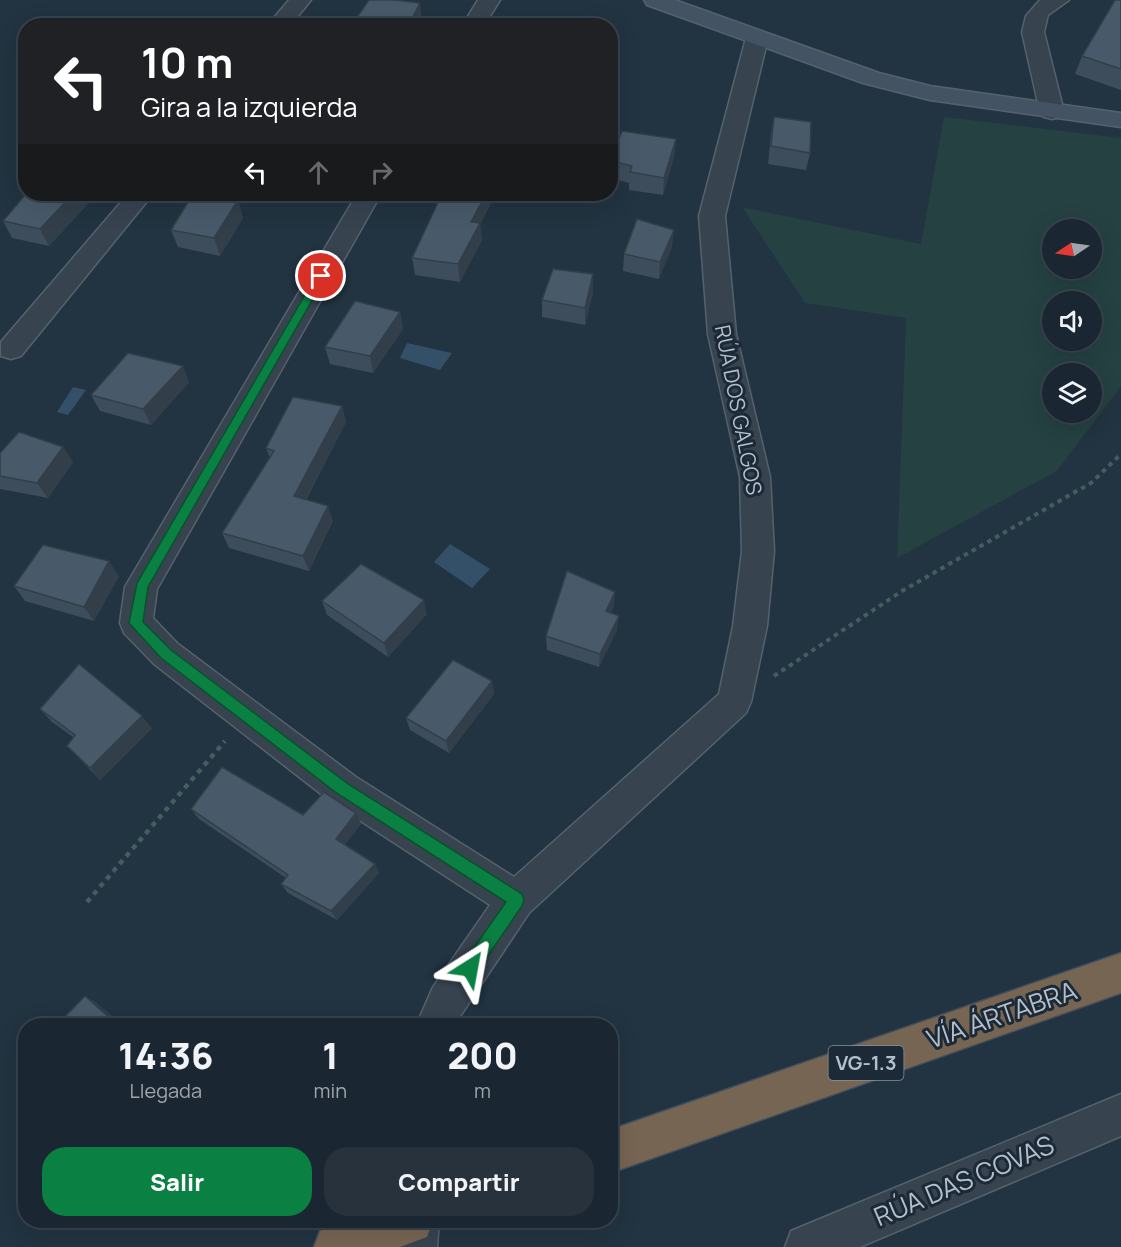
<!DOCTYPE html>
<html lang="es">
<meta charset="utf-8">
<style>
body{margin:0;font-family:Manrope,sans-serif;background:#27323d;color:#f1f3f6;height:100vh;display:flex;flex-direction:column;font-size:22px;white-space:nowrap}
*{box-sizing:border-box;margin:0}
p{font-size:20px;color:#9fa5ab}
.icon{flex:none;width:33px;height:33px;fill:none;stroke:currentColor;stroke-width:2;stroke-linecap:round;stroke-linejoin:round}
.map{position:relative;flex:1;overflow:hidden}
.panel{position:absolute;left:18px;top:1018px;width:600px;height:210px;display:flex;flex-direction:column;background:#1a2631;border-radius:24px;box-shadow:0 6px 24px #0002,0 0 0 2px #38434d}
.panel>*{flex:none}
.top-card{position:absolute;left:18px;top:18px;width:600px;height:183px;border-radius:24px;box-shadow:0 6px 24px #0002,0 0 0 2px #38434d;background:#202124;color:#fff;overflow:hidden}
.needle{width:39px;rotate:257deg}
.controls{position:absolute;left:1042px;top:219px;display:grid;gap:12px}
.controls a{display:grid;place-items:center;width:60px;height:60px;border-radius:50%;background:#1a2631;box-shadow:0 6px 24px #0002,0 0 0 2px #38434d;font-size:30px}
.pin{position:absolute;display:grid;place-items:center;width:51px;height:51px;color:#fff;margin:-26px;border:3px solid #fff;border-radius:50%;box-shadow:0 2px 6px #0007}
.me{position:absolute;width:66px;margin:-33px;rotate:34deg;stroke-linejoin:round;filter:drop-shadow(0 0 4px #0008)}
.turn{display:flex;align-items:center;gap:21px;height:126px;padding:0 24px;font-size:27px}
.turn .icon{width:78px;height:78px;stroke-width:2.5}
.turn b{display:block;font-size:42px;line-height:51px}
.lanes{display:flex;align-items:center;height:57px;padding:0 24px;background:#0003;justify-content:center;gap:30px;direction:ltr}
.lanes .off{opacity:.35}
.eta{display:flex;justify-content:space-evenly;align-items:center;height:102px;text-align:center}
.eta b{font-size:36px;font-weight:800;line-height:42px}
.action{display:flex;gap:12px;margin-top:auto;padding:12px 24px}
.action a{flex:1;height:69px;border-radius:24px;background:#0b8043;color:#fff;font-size:24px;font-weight:800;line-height:69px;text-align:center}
.action a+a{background:#27323d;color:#f1f3f6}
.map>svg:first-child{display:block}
.green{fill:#254142;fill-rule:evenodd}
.water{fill:#345069}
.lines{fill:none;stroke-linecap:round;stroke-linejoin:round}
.street-casing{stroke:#55626e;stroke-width:3}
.secondary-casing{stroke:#55626e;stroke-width:3}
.highway-casing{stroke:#424f5b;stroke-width:3}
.path-far1{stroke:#435e5e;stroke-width:4;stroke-dasharray:4.5 4.5;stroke-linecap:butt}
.path{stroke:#435e5e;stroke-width:4.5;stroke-dasharray:5 5;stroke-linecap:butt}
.street{fill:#374450;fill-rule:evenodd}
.secondary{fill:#445364;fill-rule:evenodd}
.highway{fill:#776553;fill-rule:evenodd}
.wall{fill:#3e4d5b}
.shaded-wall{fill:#323f4a}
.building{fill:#485a6a;stroke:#323f4a;stroke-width:1.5}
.route{fill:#0b8043;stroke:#07532c;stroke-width:1.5}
.labels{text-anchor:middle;stroke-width:6;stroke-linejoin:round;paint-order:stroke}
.shield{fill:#1c2936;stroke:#86929e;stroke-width:1.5}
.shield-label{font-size:20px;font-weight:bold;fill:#b3bfcb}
.street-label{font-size:21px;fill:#b3bfcb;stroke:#1c2936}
.near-street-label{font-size:26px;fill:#b3bfcb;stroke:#1c2936}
</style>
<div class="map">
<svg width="1121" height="1247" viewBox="0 0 1121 1247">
<rect width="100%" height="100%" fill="#223341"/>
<!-- green -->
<path class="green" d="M944 117 1121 138V386L1057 471 897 558 906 318 805 303 742 207 921 244ZM1053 230H1092V268H1053ZM1053 302H1092V340H1053ZM1053 374H1092V412H1053Z"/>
<!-- water -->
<path class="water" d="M407 343 452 353 440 370 400 358Z
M73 387 86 390 68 415 57 412Z
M450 544 490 569 472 588 434 562Z"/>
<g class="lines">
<!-- street casing -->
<g class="street-casing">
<path id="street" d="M289 0H311L290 26H267Z
M478 0H500L484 26H462Z
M1040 0H1069L1048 15 1044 32 1064 112 1060 117 1052 119 1044 117 1040 112 1022 32 1026 16Z
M757 31 765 33 768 38 725 216 736 334 770 477 774 551 767 626 751 702 746 713 529 913 461 1015 456 1026H416L433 987 490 905 330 801 154 664 124 633 120 623 125 587 357 194H381L157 589 153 618 178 644 356 777 514 877 719 694 733 626 742 551 740 477 708 334 699 216 746 38 749 33Z
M128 194H153L21 356 11 359 1 356V342Z
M1121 1094V1136L860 1247H785L791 1231Z
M395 1221H439L437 1247H393Z"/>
</g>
<!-- secondary casing -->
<g class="secondary-casing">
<path id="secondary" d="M644 0H675L879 73 930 86 1121 113V127L930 100 863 83 647 5Z"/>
</g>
<!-- highway casing -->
<g class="highway-casing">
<path id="highway" d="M1121 953V993L610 1173V1130Z
M347 1221H433L427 1237 400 1247H314L320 1231Z"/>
</g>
<!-- path-far1 -->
<path class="path-far1" d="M774 676 902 591 1091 483 1121 454"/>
<!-- path -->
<path class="path" d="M87 902 225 741"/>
<!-- street -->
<use href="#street" class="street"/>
<!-- secondary -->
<use href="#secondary" class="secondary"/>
<!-- highway -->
<use href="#highway" class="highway"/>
</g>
<!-- wall -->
<path class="wall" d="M1121 0V90L1075 74 1082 56Z
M774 117 810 153 806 170 768 164 771 134Z
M676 139 674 157 663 195 629 190V183L610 178 611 161Z
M97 194 49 246 12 238 3 221Z
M442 194H496L480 224 482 240 460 282 415 275 412 258Z
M238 200 243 218 220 256 178 247 171 230Z
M672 247 659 279 623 271 624 254Z
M593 274V292L585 325 542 317V300Z
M400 312 403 329 373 373 330 364 325 347Z
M189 382 151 425 100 411 91 395Z
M342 406 346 422 306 500 333 521 309 571 229 548 222 533 270 458 266 448Z
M63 447 73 462 48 498 0 489V453Z
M119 576 94 621 25 601 14 586Z
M322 601 427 614 388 657 327 615Z
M614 606 611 613 617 630 599 667 547 650 546 636Z
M492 681 494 694 449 753 410 730 406 718Z
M40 709 152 728 100 780 67 746 73 737 52 722Z
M191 809 303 815 361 824 345 844 375 864 379 873 337 920 288 893 281 884 286 878 199 819Z"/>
<!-- shaded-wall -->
<path class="shaded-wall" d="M420 3 422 21 419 26H408Z
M676 139 674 157 663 195 664 178Z
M73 194H97L49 246 40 229Z
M486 194H496L480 224 482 240 460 282 458 264 471 222Z
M238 200 243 218 220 256 214 238Z
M674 230 672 247 659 279 660 262Z
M593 274V292L585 325V308Z
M400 312 403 329 373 373 370 356Z
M183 366 189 382 151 425 143 409Z
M342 406 346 422 299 512 294 496Z
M63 447 73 462 48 498 37 483Z
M328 506 333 521 309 571 303 556Z
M109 561 119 576 94 621 84 607Z
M615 592 614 606 605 624 606 611Z
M424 600 427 614 388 657 384 643Z
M619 616 617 630 599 667 600 654Z
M492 681 494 694 449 753 446 741Z
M142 716 152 728 100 780 90 768Z
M356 813 361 824 342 849 336 839Z
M375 864 379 873 337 920 331 911Z
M85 996 97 1003 124 1026H119Z"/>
<!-- building -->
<path class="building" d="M369 0H394L420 3 408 26H351Z
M1115 0H1121V69L1082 56Z
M526 23 545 26H524Z
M774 117 811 122 810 153 771 146Z
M622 131 676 139 664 178 630 172 632 166 611 161Z
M26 194H73L40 229 3 221Z
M193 194H209L238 200 214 238 171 230Z
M442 194H486L471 222 480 223 458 264 412 258Z
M637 219 674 230 660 262 624 254Z
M553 269 593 274 585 308 542 300Z
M355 301 400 312 370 356 325 347Z
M128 353 183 366 143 409 91 395Z
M293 397 342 406 294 496 328 506 303 556 222 533 274 451 266 448Z
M19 432 63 447 37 483 0 476V453Z
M43 545 109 561 84 607 14 586Z
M361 564 424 600 384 643 322 601Z
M567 571 615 592 606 611 619 616 600 654 546 636Z
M453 660 492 681 446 741 406 718Z
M79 664 142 716 90 768 67 746 75 735 40 709Z
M222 767 303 815 324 792 356 813 336 839 375 864 331 911 281 884 288 875 191 809Z
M85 996 119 1026H56Z"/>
<!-- route -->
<path class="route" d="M321 273 326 276 148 587 143 622 171 650 348 784 522 894 524 900 522 906 476 973 470 976 464 973 462 968 464 962 506 902 338 794 161 658 129 623 137 583 316 276Z"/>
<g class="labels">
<!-- shield labels -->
<rect class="shield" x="828.5" y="1046" width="75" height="34" rx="4.5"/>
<g class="shield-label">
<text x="866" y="1070">VG-1.3</text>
</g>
<!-- street labels -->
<g class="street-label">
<text transform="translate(738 410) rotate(79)" y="7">RÚA DOS GALGOS</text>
</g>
<!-- near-street labels -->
<g class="near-street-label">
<text transform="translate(1002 1015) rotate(-19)" y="9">VÍA ÁRTABRA</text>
<text transform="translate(964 1181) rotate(-23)" y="9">RÚA DAS COVAS</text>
</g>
</g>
</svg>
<div class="controls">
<a><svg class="needle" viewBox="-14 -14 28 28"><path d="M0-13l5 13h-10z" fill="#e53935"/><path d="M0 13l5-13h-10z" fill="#9fa5ab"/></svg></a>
<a><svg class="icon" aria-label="sound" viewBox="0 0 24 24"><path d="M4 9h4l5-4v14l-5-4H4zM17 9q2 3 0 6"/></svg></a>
<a><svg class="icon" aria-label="layers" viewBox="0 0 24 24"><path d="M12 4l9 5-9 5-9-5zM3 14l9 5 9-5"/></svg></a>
</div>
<div class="pin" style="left:321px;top:276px;background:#d93025"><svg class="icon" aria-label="arrive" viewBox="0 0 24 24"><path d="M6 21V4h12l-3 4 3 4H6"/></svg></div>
<svg class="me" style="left:470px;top:968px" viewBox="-20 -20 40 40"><path d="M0-17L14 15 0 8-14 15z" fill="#0b8043" stroke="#fff" stroke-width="4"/></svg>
<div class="top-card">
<div class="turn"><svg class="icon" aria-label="left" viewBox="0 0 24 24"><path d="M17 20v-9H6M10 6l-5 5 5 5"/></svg><div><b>10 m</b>Gira a la izquierda</div></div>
<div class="lanes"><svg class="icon" aria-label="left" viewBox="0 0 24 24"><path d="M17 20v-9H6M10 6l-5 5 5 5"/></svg><svg class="icon off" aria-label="ahead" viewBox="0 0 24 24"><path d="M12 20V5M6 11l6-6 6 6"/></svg><svg class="icon off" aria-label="right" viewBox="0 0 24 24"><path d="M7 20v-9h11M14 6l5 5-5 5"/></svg></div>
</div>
<section class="panel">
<div class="eta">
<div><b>14:36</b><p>Llegada</p></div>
<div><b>1</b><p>min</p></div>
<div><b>200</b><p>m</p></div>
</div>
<div class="action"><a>Salir</a><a>Compartir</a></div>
</section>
</div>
